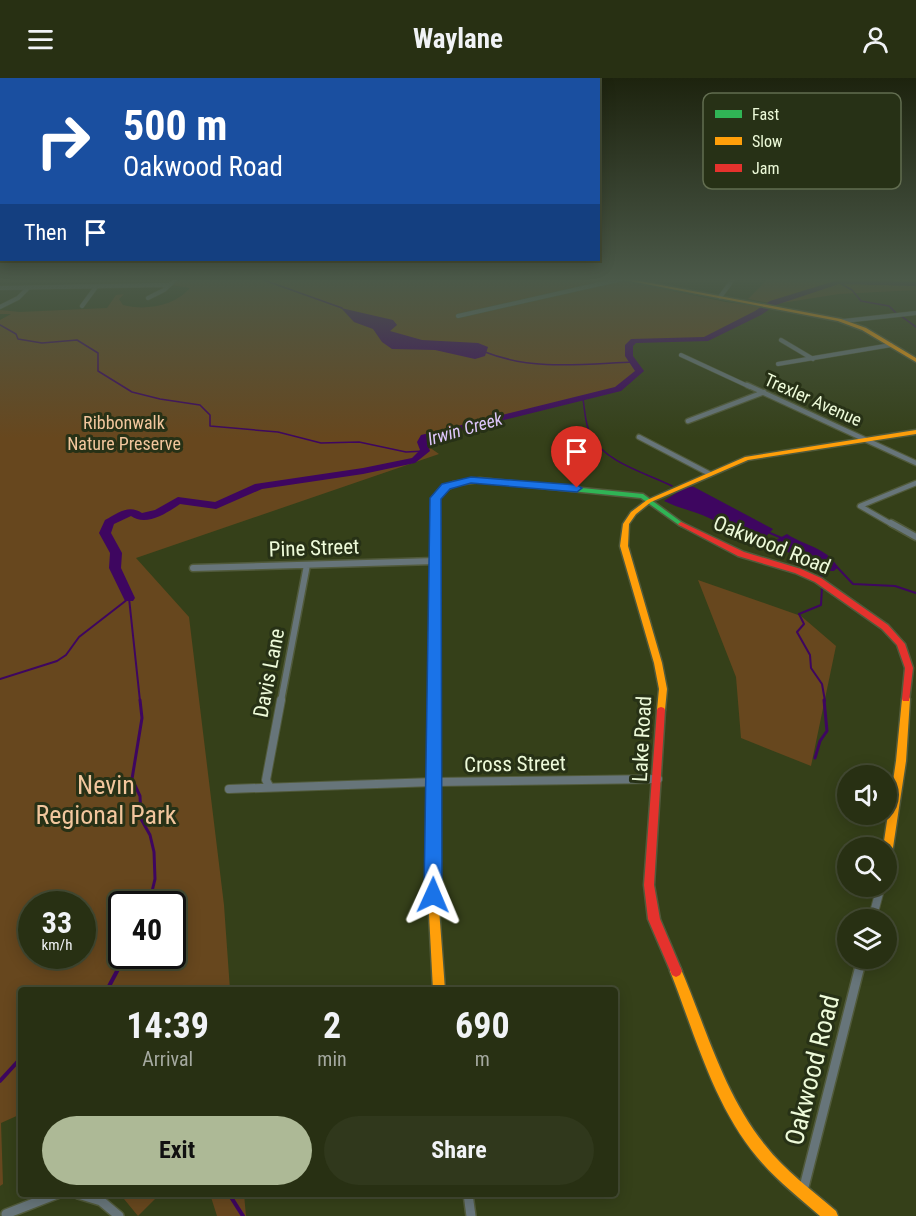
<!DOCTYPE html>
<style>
body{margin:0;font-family:"Roboto Condensed",sans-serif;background:#30381c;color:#f1f3f6;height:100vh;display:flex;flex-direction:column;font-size:22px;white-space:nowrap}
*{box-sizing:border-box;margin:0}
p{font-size:20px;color:#a5a9a0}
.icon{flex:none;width:33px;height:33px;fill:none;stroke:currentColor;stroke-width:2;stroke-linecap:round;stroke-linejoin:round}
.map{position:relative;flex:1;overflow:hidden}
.details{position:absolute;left:18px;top:909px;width:600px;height:210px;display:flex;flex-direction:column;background:#283013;border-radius:6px;box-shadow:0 3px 15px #0003,0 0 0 2px #444b33}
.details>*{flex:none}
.hud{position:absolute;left:0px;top:0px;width:600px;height:183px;box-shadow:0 3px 15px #0003,0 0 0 2px #444b33;background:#1a4fa0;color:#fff;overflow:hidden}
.buttons{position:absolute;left:837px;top:687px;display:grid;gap:12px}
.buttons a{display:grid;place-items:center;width:60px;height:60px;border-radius:50%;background:#283013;box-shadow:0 3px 15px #0003,0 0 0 2px #444b33;font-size:30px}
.speed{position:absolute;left:18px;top:813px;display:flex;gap:12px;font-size:30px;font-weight:700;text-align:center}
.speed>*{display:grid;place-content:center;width:78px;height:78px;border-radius:50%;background:#283013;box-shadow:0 3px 15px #0003,0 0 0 2px #444b33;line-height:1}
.speed small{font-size:15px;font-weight:400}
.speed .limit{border:3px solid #111;border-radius:9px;background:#fff;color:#111}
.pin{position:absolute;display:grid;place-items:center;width:51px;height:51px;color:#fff;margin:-62px -26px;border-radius:50% 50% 50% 0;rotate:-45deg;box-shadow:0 0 6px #0007}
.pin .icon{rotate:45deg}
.me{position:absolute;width:66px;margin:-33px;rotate:1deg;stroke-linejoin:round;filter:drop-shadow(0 0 4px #0008)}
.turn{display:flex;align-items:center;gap:21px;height:126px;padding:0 24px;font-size:27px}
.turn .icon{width:78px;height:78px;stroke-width:2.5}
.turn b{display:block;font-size:42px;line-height:51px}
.then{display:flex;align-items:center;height:57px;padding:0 24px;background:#0003;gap:12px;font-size:22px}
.eta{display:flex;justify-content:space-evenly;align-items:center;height:102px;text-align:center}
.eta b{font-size:36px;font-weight:700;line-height:42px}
.primary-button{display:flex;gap:12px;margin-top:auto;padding:12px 24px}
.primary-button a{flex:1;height:69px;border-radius:36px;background:#adb996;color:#111;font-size:24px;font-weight:700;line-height:69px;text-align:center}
.primary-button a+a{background:#30381c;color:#f1f3f6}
header{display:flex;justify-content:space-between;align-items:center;height:78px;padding:0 24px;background:#283013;font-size:27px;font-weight:700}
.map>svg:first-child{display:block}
.green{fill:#67471e;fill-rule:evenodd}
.water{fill:#3e0660}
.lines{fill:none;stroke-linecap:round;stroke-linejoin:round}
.stream-far3{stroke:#3e0660;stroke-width:1.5}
.stream-far2{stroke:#3e0660;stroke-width:2}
.stream-far1{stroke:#3e0660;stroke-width:3}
.stream{stroke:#3e0660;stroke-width:4}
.river{fill:#3e0660;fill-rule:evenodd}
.street-far4-casing{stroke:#515a3b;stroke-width:5}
.street-far3-casing{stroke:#515a3b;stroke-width:7}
.street-far2-casing{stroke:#515a3b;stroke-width:9}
.street-far1-casing{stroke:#515a3b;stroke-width:10}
.street-casing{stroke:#515a3b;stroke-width:12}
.fast-casing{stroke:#515a3b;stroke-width:3}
.slow-casing{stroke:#515a3b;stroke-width:3}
.jam-casing{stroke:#515a3b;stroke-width:3}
.street-far4{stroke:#67757a;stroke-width:4}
.street-far3{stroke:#67757a;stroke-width:4.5}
.street-far2{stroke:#67757a;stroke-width:6}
.street-far1{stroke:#67757a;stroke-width:8}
.street{stroke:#67757a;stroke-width:9}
.fast{fill:#30b455;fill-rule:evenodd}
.slow{fill:#ff9f0a;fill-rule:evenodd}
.jam{fill:#e5322d;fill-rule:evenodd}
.route{fill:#1a73e8;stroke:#114b97;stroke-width:1.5}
.labels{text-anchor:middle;stroke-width:6;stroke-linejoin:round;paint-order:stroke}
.far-street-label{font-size:18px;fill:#edfad9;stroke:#273116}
.far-park-label{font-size:18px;fill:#f2c69d;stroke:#273116}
.far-water-label{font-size:18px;font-style:italic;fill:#dec7fb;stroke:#273116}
.street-label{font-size:21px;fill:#edfad9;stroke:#273116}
.near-park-label{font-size:26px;fill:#f2c69d;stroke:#273116}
.near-street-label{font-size:26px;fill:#edfad9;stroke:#273116}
.key{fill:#273116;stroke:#626d50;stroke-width:1.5}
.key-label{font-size:16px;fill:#edfad9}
</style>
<header><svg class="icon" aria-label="menu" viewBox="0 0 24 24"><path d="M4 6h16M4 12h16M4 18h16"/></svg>Waylane<svg class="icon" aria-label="person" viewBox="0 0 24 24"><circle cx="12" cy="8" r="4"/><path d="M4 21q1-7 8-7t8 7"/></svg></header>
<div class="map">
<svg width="916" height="1138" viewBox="0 0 916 1138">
<rect width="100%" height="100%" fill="#354019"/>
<!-- green -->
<path class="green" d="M183 200H611L726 224 767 229 705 261 634 263 629 267V278L640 293 618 311 592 319 424 359 419 362 439 376 136 480 189 539 224 827 230 912H21V1036L1 1045 3 1106 0 1108V242L11 236H0V232L20 234 107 230 116 217 124 216 119 221 123 227C145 233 175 228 190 210L172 207ZM32 826H82V878H32ZM122 826H172V878H122Z
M769 200H916V212L839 216 775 226 748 221Z
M698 502 801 538 836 568 811 688 741 660 736 599Z
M129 1116H160L138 1138 124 1121Z
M210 1116H244L246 1138H217Z"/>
<!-- water -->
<path class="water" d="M341 230 393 242 397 247 390 253 422 262 478 265 488 269 485 278 475 281 435 272 392 271 382 264 373 251 354 244Z
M687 408 694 409 773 451 760 465C740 460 727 448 709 440 694 433 678 430 664 423Z
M787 456C805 468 826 469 838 489L834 493H820L800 479 772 468 774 463Z"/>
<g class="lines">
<!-- stream-far3 -->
<path class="stream-far3" d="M258 200 342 230
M870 200 891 203
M838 204 852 212 861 223 889 228 896 235
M901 238 916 249
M0 247 16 256 18 261 42 265 77 262 98 275V293L132 314 160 321 200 327 210 337V348L278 354 321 365 359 364 406 374 425 373
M485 274C533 293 583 286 633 284
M583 321C585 333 585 347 591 358 606 385 646 395 672 408"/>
<!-- stream-far2 -->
<path class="stream-far2" d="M770 455 784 461
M836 488 853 506 895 508 916 515
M819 490 822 501
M822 509 821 527 799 536 804 546 797 554 810 577 811 590 822 606 825 623
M129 520 140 623
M0 601 57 583 66 577 79 559 128 521"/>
<!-- stream-far1 -->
<path class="stream-far1" d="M140 622 142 640 132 701 140 718 141 741 150 757 154 774 155 801 149 826
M815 680 820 663 827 653 824 622"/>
<!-- stream -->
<path class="stream" d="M107 912 125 878
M0 1003 21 980
M229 1116 243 1138"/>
<!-- river -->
<path class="river" d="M838 202 916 204V208L839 206 776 227 761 237 708 263 636 265 633 268V278L644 293 621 313 431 360 427 365 430 373 415 385 363 396 262 411 216 431 180 426C167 435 146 449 131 438L114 446 111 455 122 475 121 490 135 520 133 523H125L109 490 110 475 99 455 105 442C118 435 129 426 142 435L155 432 178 419 215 424 255 406 363 390 412 380 420 372 417 364 421 357 615 309 635 293 625 278V267L631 261 704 259 755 233 770 223Z"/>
<!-- street-far4 casing -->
<g class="street-far4-casing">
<path id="street-far4" d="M0 210 167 207
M720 219 734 200
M148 220 164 212 177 200
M82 228 96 209
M0 229 18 220 28 210
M458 238 622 201
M844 243 916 235
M781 262 813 281
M681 277 750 309
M778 286 891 267"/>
</g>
<!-- street-far3 casing -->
<g class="street-far3-casing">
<path id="street-far3" d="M747 307 916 385
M688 343 764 314
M639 359 710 396
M893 447 860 428 916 405"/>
</g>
<!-- street-far2 casing -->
<g class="street-far2-casing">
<path id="street-far2" d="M891 445 916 459
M193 490 435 483
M281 623 307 487"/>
</g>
<!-- street-far1 casing -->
<g class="street-far1-casing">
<path id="street-far1" d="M269 708 266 702 281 622
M229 711 434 704 658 701
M872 842 881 808"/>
</g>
<!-- street casing -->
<g class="street-casing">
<path id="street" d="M803 1113 862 880
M78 1116 101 1123 119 1138
M468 1116 471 1138
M6 1136 57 1116"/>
</g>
<!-- fast casing -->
<g class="fast-casing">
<path id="fast" d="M480 400 643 416 684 446 681 448 679 447 641 420 480 404 457 407 443 414 438 426V550L434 553 431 552 430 550 432 426 438 412 453 404Z"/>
</g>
<!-- slow casing -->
<g class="slow-casing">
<path id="slow" d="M614 200H624L841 241 866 250 916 280V284L862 252 838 243Z
M916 352V356L748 382 651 424 636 436 629 446 628 468 662 585 667 611 665 632 664 634H658L657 632 659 611 654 585 620 468 623 446 631 434 647 422 745 379Z
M434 547 438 550V817L445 912H433L428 817 430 550Z
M906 618 909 619 910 621 906 683 891 783 890 786 886 787V770H883L896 683 902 621 903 619Z
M676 887 680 889C706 949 723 1015 765 1067 785 1093 812 1112 836 1133L838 1138H820C798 1119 775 1101 757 1079 713 1026 695 956 670 893L672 889Z"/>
</g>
<!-- jam casing -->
<g class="jam-casing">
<path id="jam" d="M681 444 744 474 801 491 821 500 888 547 905 566 913 590 909 623H903L902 621 905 590 897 567 882 551 815 504 795 495 738 478 679 447 678 446Z
M661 629 664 630 665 632 654 807 660 841 682 893 680 897 676 899 672 897 648 841 644 807 657 632 658 630Z"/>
</g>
<!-- street-far4 -->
<use href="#street-far4" class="street-far4"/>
<!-- street-far3 -->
<use href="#street-far3" class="street-far3"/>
<!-- street-far2 -->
<use href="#street-far2" class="street-far2"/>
<!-- street-far1 -->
<use href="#street-far1" class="street-far1"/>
<!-- street -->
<use href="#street" class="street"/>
<!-- fast -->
<use href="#fast" class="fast"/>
<!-- slow -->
<use href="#slow" class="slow"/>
<!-- jam -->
<use href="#jam" class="jam"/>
</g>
<!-- sky -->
<linearGradient id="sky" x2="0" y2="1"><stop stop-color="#1d230e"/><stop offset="0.56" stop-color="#4b5949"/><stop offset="1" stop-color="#4b5949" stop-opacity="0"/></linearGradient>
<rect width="916" height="360" fill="url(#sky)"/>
<!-- route -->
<path class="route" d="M471 399 577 407 582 410 577 414 471 405 450 411 441 421 442 817 439 823 433 826 426 823 424 817 430 420 442 406Z"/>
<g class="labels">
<!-- far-street labels -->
<g class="far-street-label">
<text transform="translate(813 322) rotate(24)" y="6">Trexler Avenue</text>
</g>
<!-- far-park labels -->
<g class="far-park-label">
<text x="124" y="351">Ribbonwalk<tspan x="124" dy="21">Nature Preserve</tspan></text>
</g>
<!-- far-water labels -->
<g class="far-water-label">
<text transform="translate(465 351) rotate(-16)" y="6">Irwin Creek</text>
</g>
<!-- street labels -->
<g class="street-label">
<text transform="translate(772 467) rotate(22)" y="7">Oakwood Road</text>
<text transform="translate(314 470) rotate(-2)" y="7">Pine Street</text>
<text transform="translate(269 595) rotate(-79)" y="7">Davis Lane</text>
<text transform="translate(642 661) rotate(-87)" y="7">Lake Road</text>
<text transform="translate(515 686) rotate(-1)" y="7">Cross Street</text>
</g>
<!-- near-park labels -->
<g class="near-park-label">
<text x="106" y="716">Nevin<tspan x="106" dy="30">Regional Park</tspan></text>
</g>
<!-- near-street labels -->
<g class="near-street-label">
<text transform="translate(812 992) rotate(-76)" y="9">Oakwood Road</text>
</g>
</g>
<!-- legend -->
<rect x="703" y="15" width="198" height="96" rx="9" class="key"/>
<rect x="715" y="32" width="27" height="8" fill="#30b455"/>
<rect x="715" y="59" width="27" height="8" fill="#ff9f0a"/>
<rect x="715" y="86" width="27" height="8" fill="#e5322d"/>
<g class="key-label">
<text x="752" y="42">Fast</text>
<text x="752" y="69">Slow</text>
<text x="752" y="96">Jam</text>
</g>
</svg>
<div class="buttons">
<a><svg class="icon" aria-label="sound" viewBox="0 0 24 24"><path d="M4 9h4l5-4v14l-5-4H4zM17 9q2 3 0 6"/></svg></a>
<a><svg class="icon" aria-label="search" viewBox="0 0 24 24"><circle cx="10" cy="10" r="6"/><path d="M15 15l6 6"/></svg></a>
<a><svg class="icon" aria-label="layers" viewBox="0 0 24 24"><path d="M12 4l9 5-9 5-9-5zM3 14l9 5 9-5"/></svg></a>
</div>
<div class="speed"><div>33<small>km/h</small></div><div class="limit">40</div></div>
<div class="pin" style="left:577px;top:410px;background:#d93025"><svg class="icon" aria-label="arrive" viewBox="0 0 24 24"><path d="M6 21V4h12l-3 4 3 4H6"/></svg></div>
<svg class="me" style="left:433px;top:817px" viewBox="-20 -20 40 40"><path d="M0-17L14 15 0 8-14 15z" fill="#1a73e8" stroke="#fff" stroke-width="4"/></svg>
<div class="hud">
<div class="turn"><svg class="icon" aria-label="right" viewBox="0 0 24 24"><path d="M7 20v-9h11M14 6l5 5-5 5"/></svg><div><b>500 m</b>Oakwood Road</div></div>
<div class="then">Then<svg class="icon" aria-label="arrive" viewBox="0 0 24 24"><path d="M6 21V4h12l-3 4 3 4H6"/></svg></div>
</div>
<section class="details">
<div class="eta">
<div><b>14:39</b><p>Arrival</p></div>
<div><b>2</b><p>min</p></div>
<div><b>690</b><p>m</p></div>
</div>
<div class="primary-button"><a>Exit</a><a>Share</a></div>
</section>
</div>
